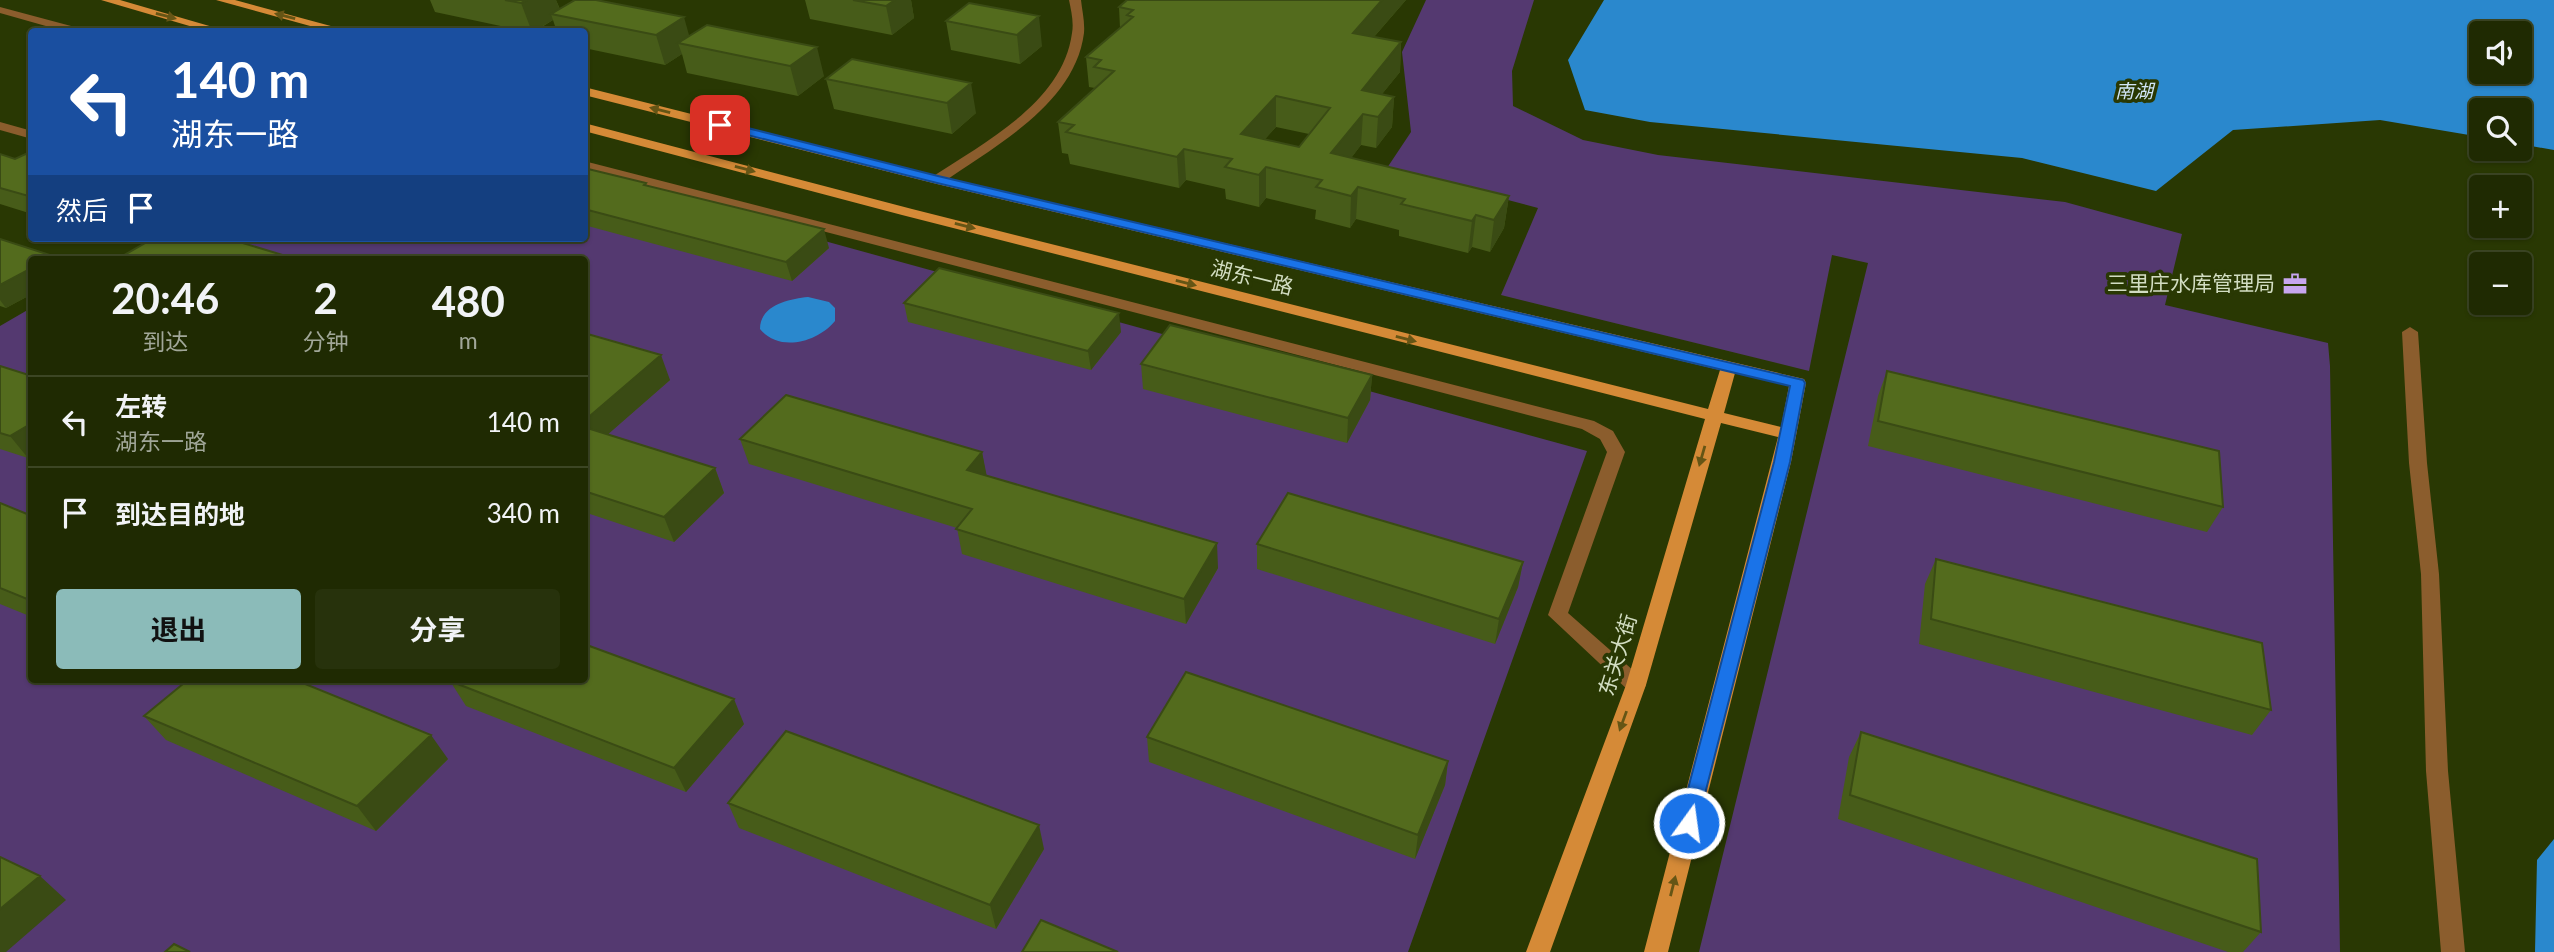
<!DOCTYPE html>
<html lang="zh">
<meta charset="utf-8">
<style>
body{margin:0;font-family:Lato,"Noto Sans SC",sans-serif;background:#27320c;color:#f1f3f6;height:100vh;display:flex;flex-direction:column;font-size:26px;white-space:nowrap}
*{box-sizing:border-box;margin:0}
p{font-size:23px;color:#a1a799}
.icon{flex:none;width:38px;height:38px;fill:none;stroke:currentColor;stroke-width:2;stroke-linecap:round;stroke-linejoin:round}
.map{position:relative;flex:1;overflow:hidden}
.side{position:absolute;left:28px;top:256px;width:560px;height:427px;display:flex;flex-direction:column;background:#1f2a02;border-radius:7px;box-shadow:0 2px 5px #0004,0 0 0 2px #3c4624}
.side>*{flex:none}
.banner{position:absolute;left:28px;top:28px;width:560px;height:214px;border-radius:7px;box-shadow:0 2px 5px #0004,0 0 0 2px #3c4624;background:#1a4fa0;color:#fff;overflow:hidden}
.fabs{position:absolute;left:2469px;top:21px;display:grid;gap:14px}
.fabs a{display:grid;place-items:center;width:63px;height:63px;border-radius:7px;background:#1f2a02;box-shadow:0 2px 5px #0004,0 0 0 2px #3c4624;font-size:35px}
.pin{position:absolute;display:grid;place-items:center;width:60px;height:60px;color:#fff;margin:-30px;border-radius:14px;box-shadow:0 4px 10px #0006}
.me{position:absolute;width:77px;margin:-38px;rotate:14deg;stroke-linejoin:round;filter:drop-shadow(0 0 5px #0008)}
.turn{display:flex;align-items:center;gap:24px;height:147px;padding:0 28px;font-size:32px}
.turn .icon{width:91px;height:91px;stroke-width:2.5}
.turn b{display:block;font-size:49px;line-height:60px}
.then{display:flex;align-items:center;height:66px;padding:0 28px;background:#0003;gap:14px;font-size:26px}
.eta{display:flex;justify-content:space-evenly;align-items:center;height:119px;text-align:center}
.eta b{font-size:42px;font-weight:700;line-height:49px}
.action{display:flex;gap:14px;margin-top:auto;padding:14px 28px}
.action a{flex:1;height:80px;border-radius:7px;background:#8bbbb9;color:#111;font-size:28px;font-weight:700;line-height:80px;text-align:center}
.action a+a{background:#27320c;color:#f1f3f6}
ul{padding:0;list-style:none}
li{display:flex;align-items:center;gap:21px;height:91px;padding:0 28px;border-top:2px solid #3c4624}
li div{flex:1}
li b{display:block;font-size:26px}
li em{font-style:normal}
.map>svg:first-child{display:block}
.green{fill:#543970}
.water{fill:#2a88cd;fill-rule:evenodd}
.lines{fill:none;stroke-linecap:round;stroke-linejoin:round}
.minor{fill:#8b5d2d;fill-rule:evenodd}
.major{fill:#d58a37;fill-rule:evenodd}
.wall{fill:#475c19;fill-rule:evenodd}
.shaded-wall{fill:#3a4b14}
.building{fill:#536b1d;stroke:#3a4b14;stroke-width:2;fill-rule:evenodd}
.oneway{fill:#655515}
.route{fill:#1a73e8;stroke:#114b97;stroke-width:2}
.labels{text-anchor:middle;stroke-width:7;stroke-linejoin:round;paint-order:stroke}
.far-water-label{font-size:19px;font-style:italic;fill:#d1e5f7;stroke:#293803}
.street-label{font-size:21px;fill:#d2ddc2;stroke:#293803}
.poi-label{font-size:21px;fill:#d2ddc2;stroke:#293803;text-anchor:end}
</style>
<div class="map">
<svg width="2554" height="952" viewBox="0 0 2554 952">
<rect width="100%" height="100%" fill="#293803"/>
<!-- green -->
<path class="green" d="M1426 0H1534L1512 71 1513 106 1583 140 1658 155 2065 202 2182 234 2165 305 2328 343 2330 366 2340 952H1699L1868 263 1832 255 1809 371 1501 295 1538 208 1387 168 1411 132 1402 52Z
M585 175 1587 451 1408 952H0V326L31 308 32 679H584V259H119L156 238H584Z"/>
<!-- water -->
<path class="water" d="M1604 0H2554V150L2520 144V110H2482L2481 137 2380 120 2233 130 2156 191 2022 158 1650 122 1585 110 1568 60ZM2482 33H2520V72H2482Z
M808 297 829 302 835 308V321C818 342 779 353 760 329 760 305 789 299 808 297Z
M2554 839V952H2535L2537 860Z"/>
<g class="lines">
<!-- minor -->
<path class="minor" d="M1069 0H1081C1082 10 1085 22 1084 33 1075 104 995 146 942 183H932V177C985 142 1063 102 1072 33 1074 22 1071 10 1069 0Z
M0 7 86 30 87 32H67L0 13Z
M0 122 32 131V139L0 130Z
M584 161 1594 421 1613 431 1625 452 1568 613 1643 679 1646 685 1643 691 1636 693 1629 691 1548 615 1607 452 1600 439 1582 429 584 169Z
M2410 327 2418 332 2427 463 2439 574 2448 771 2465 952H2441L2426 771 2421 574 2409 463 2402 332Z"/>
<!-- major -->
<path class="major" d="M101 0H120L230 32H210Z
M216 0H235L353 32H332Z
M584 87 938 176 1804 379 1806 383 1791 462 1668 952H1644L1778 437 1721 423 1646 685 1550 952H1526L1626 685 1705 419 902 215 584 131V123L912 209 1708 409 1720 370 937 184 584 95ZM1735 373 1789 386 1781 427 1724 413Z"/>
</g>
<!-- wall -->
<path class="wall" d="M430 0H556L560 9 689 36 824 76 798 96 687 73 682 54 665 65 584 48V32H557L553 20 534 32H529L435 12Z
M805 0H911L914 18 892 35 810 19Z
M1127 0H1406L1374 37 1401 42 1400 72 1382 94 1394 97 1392 127 1376 148 1361 145 1351 158 1509 196 1504 228 1490 252 1472 247 1468 253 1399 236V230L1356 219 1350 228 1315 219 1316 210 1266 198 1259 207 1226 199 1225 189 1186 180 1179 188 1070 164 1068 154 1062 153 1058 122 1095 88 1089 87 1086 57 1120 28 1119 7ZM1276 127 1309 134 1299 147 1265 139Z
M969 3 1042 46 1020 64 951 50 946 21Z
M852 59 976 113 952 134 834 109 826 79Z
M32 152V214L0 204V154L15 159Z
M584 168 646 183 647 186 829 248 792 281 584 225Z
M109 238H132L124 242Z
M0 239 32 259V294L6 308 0 306Z
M904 303 1121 332 1091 370 908 322Z
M584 333 670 380 608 434 715 468 724 493 674 542 584 512Z
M1141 364 1372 375 1370 400 1347 443 1143 389Z
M0 366 32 376V456L28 458 0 449Z
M1887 371 2223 507 2207 532 1868 446 1878 396Z
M740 439 982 452 986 475 1218 568 1186 624 962 554 957 528 749 464Z
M0 503 32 516V617L0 604Z
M1257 544 1523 562 1518 587 1495 644 1257 569Z
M1936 559 2271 710 2252 735 1919 644 1925 584Z
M450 681 744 724 686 792 466 706Z
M144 716 448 759 376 831 166 740Z
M1861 732 2261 932 2243 952H2228L1838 819 1849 757Z
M1147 737 1448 761 1445 785 1415 859 1149 762Z
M728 803 1044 849 996 929 739 828Z"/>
<!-- shaded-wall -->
<path class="shaded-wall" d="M527 0H556L562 15 551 14 553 20 532 32 521 3Z
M895 0H911L914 18 892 35 886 6Z
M1382 0H1406L1352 62 1353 33Z
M1039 16 1042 46 1020 64 1017 35Z
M684 17 692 46 678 43 682 54 665 65 656 35Z
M1401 42 1400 72 1365 115 1363 114 1361 145 1331 185V153L1362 90Z
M817 47 824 76 798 96 790 66Z
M971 83 976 113 952 134 947 103Z
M1276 96V127L1242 165 1241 134Z
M1394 97 1392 127 1376 148 1378 117Z
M1184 149 1186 180 1179 188 1177 157Z
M1266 167V198L1259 207V175Z
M1358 187 1356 219 1350 228 1351 196Z
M1509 196 1504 228 1490 252 1494 220Z
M1476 215 1472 247 1468 253 1472 221Z
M824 229 829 248 792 281 786 262Z
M121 238H132L124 242Z
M32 268V294L6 308 0 300V285Z
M1119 313 1121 332 1091 370 1088 351Z
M661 355 670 380 590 450 584 438V421Z
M1372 375 1370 400 1347 443 1348 418Z
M32 423V456L28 458 10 436Z
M982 452 987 477 967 470Z
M715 468 724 493 674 542 664 517Z
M1217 543 1218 568 1186 624 1184 599Z
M1523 562 1518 587 1495 644 1499 619Z
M734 699 744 724 686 792 674 768Z
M431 735 448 759 376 831 357 806Z
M1448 761 1445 785 1415 859 1418 835Z
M1039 825 1044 849 996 929 990 905Z
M40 876 66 900 6 952H0V909Z"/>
<!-- building -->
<path class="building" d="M505 0H527L521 3Z
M575 0H596L684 17 656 35 551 14Z
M853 0H895L886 6Z
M1127 0H1382L1353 33 1401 42 1362 90 1394 97 1378 117 1363 114 1331 153 1509 196 1494 220 1476 215 1472 221 1401 204 1405 199 1358 187 1351 196 1316 187 1322 180 1266 167 1259 175 1225 167 1232 159 1184 149 1177 157 1066 132 1074 125 1058 122 1114 71 1094 67 1101 60 1086 57 1133 17 1127 15 1133 10 1119 7ZM1276 96 1330 108 1299 147 1241 134Z
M969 3 1039 16 1017 35 946 21Z
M707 25 817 47 790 66 678 43Z
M852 59 971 83 947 103 826 79Z
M30 152H32V197L0 188V154L15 159Z
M584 168 646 183 644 185 824 229 786 262 584 209Z
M154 238H226L286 256 281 259H122L119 258Z
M0 239 53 256 48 259H32V268L0 285Z
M939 268 1119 313 1088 351 904 303Z
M1170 325 1372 375 1348 418 1141 364Z
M584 333 661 355 584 421Z
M0 366 32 376V423L10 436 0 433Z
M1887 371 2219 451 2223 507 1878 421Z
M786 395 982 452 967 470 1217 543 1184 599 956 529 972 509 740 439Z
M584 427 715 468 664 517 584 491Z
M1288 493 1523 562 1499 619 1257 544Z
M0 503 32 516V601L0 588Z
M1936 559 2262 643 2271 710 1931 619Z
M584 644 734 699 674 768 450 681 452 679H584Z
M1186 672 1448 761 1418 835 1147 737Z
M189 679H293L431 735 357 806 144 716Z
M786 731 1039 825 990 905 728 803Z
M1861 732 2257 859 2261 932 1850 795Z
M0 857 40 876 0 909Z
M1041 920 1118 952H1022Z
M174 944 190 952H165Z"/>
<!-- one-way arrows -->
<defs><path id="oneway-solid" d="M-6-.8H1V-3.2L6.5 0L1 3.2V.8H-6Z" transform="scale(1.75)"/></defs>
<g class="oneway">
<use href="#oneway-solid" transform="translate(166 16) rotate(15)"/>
<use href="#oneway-solid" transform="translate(285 16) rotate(-166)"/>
<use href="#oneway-solid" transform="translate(660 110) rotate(-166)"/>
<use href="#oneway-solid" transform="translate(745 169) rotate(15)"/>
<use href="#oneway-solid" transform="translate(965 226) rotate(14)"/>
<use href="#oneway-solid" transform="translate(1186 283) rotate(14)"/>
<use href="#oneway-solid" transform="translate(1406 339) rotate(14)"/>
<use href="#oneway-solid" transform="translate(1702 456) rotate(106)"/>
<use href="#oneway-solid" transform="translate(1623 721) rotate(110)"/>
<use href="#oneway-solid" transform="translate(1673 886) rotate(-76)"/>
</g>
<!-- route -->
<path class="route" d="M720 121 938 176 1803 380 1805 383 1790 462 1696 829 1689 832 1682 829 1679 823 1774 462 1790 386 937 183 716 127 714 125Z"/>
<!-- icons -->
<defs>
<g id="office-bare" transform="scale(1.89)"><path d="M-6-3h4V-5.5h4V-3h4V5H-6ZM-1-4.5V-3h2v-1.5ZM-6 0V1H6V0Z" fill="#c7a6ef" stroke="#293803" stroke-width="2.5" paint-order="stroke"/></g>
</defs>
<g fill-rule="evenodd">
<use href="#office-bare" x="2295" y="284"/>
</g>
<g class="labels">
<!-- far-water labels -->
<g class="far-water-label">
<text x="2134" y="98">南湖</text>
</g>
<!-- street labels -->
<g class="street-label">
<text transform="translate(1252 278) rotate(14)" y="7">湖东一路</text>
<text transform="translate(1618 655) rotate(-73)" y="7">东关大街</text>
</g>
<!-- poi labels -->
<g class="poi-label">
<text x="2275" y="291">三里庄水库管理局</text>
</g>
</g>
</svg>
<div class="fabs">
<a><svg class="icon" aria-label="sound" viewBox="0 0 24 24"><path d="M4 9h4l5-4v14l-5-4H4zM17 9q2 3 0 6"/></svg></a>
<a><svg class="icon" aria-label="search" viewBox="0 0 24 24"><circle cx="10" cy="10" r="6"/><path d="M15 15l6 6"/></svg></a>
<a>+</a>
<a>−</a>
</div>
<div class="pin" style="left:720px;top:125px;background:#d93025"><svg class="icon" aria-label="arrive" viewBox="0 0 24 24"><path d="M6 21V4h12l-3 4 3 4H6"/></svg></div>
<svg class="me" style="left:1689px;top:823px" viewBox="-20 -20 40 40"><circle r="17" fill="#1a73e8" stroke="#fff" stroke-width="3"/><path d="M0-11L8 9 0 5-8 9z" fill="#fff"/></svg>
<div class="banner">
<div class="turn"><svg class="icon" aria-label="left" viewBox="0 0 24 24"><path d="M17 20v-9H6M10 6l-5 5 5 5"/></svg><div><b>140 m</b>湖东一路</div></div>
<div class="then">然后<svg class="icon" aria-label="arrive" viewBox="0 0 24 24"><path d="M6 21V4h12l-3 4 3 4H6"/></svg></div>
</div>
<section class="side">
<div class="eta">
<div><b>20:46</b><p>到达</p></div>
<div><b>2</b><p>分钟</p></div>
<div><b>480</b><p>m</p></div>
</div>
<ul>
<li><svg class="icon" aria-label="left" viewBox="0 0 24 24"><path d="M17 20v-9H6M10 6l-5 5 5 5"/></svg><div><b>左转</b><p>湖东一路</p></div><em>140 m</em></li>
<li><svg class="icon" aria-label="arrive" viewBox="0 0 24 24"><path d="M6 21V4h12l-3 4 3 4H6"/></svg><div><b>到达目的地</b></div><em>340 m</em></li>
</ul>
<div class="action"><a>退出</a><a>分享</a></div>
</section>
</div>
